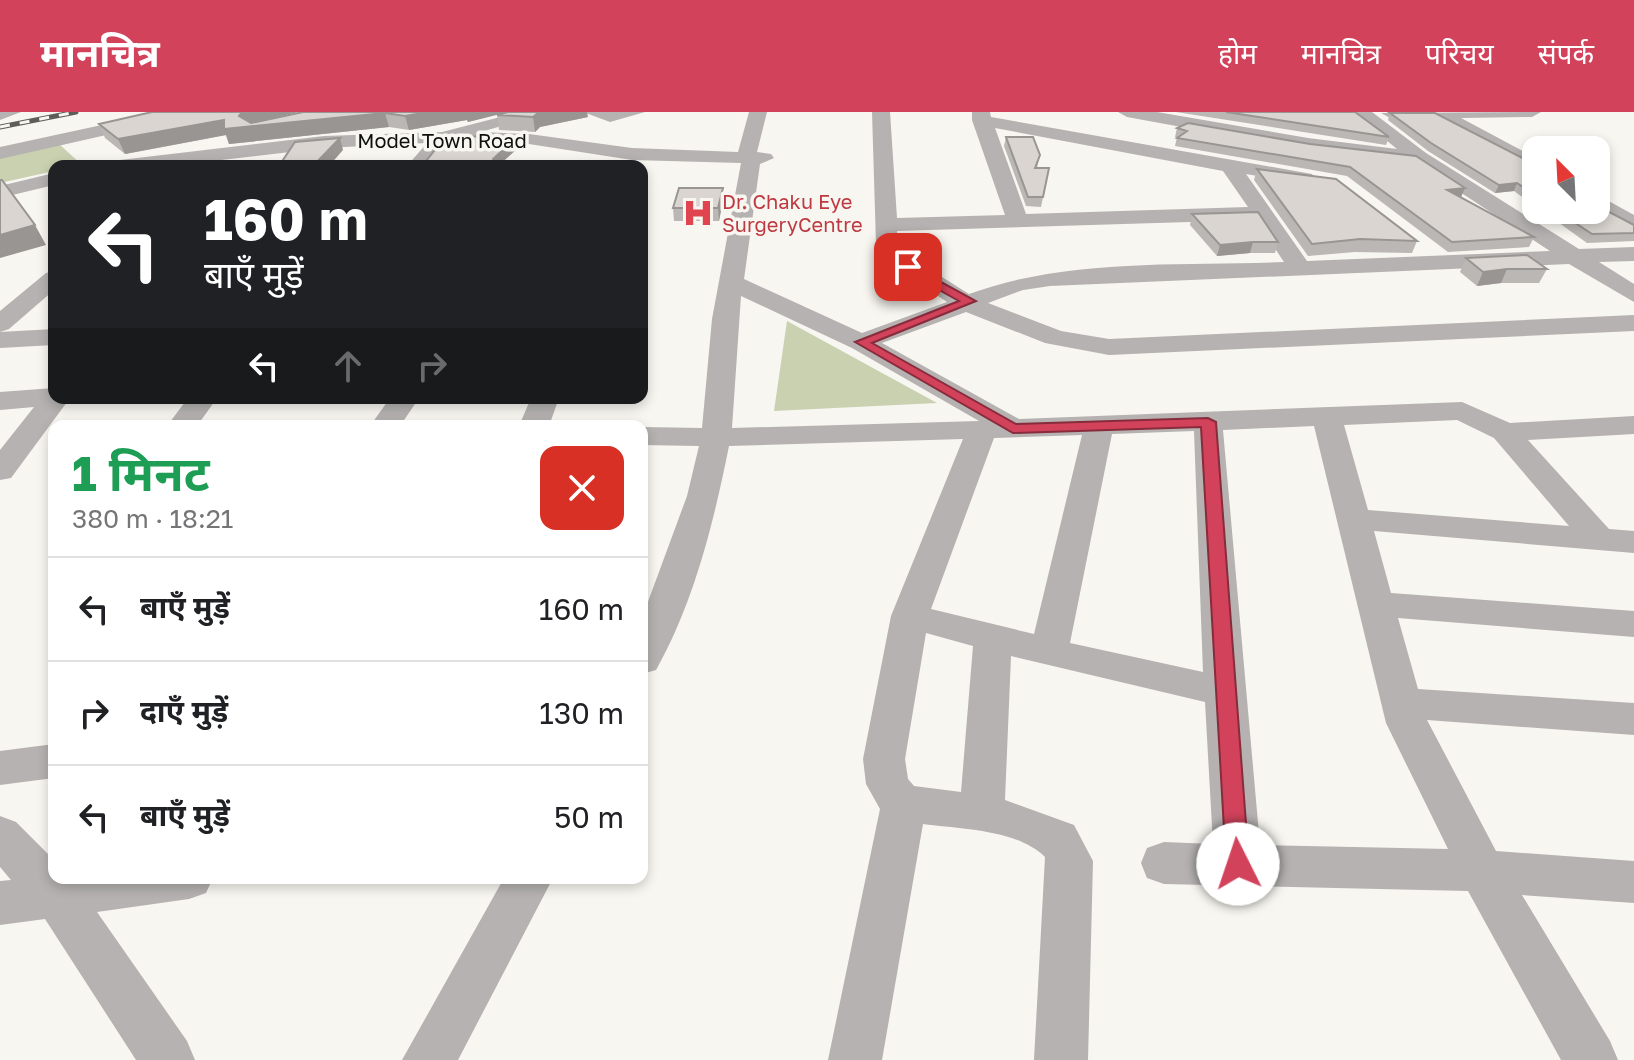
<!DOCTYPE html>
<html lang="hi">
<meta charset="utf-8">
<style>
body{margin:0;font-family:"Golos Text","Noto Sans Devanagari",sans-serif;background:#f2f2f2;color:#202124;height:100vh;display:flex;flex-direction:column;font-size:30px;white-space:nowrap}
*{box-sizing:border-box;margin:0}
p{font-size:26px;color:#757577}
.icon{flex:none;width:44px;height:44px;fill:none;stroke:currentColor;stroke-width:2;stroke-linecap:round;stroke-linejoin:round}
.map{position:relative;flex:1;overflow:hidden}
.side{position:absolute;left:48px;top:308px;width:600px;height:464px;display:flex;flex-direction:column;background:#fff;border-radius:16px;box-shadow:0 4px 12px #0003}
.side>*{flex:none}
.guide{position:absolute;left:48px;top:48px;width:600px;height:244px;border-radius:16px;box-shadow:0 4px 12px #0003;background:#202124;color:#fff;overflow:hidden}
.needle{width:52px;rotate:336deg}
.fabs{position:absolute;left:1522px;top:24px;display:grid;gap:16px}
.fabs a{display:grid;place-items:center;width:88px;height:88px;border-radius:16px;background:#fff;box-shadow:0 4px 12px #0003;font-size:40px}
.pin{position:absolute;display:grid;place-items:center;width:68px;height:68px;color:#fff;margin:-34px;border-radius:16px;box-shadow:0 4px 12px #0006}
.me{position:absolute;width:88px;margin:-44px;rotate:356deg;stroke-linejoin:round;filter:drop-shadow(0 0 6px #0008)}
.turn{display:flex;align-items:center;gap:28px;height:168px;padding:0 24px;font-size:36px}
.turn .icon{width:104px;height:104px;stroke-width:2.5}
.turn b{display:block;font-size:56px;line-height:68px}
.lanes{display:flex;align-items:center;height:76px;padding:0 24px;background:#0003;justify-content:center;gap:40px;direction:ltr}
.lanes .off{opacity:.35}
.round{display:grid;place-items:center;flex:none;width:84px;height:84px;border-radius:16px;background:#f2f2f2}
.headline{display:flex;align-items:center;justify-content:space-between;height:136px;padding:0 24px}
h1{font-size:48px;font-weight:700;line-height:60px;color:#1e9e55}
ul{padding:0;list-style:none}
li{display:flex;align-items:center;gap:24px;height:104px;padding:0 24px;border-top:2px solid #e0e0e0}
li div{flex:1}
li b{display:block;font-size:30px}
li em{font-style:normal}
header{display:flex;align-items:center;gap:48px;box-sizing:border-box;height:112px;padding:0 40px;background:#d2425b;color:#fff}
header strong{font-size:38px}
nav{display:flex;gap:44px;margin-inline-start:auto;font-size:28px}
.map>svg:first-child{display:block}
.green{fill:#c9d1b1}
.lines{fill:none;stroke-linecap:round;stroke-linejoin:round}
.minor{fill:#b5b2b1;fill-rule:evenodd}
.rail-casing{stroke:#5d5d5a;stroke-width:5}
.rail{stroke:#f7f6f0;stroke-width:3;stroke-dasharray:10;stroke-linecap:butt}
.wall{fill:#bbb7b4}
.shaded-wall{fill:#999592}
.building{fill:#dad5d1;stroke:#999592;stroke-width:2}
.route{fill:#d2425b;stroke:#882b3b;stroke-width:2}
.labels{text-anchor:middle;stroke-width:7;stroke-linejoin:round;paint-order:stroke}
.far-street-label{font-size:20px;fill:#0f0f0d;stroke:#f7f6f0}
.far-health-label{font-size:20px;fill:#be3a42;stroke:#f7f6f0;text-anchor:start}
</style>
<header>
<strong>मानचित्र</strong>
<nav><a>होम</a><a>मानचित्र</a><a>परिचय</a><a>संपर्क</a></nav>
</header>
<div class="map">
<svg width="1634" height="948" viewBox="0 0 1634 948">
<rect width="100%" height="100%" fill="#f7f6f0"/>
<!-- green -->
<path class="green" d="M58 31 82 53 54 54V59L0 71V44Z
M787 209 937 291 774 299Z"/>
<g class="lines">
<!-- minor -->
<path class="minor" d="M0 0H21L0 8Z
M162 0H195L186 5 0 47V35Z
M520 0H550L481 20 529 22 632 36 738 40 749 0H767L757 40 771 42 774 46 760 52 744 167 862 221 947 190 888 151 876 132 872 0H890L897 106 1005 103 972 8V0H990L991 5 1312 62 1315 66 1305 72 1246 62 1307 149 1550 139 1414 50 1308 38 1127 5 1118 0H1157L1308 26 1397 37 1352 0H1372L1426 41 1579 137 1634 135V149L1599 150 1634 172V190L1569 152 1050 174 1023 178 988 191 1061 219 1109 227 1634 203V219L1109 243 1045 231 966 200 882 231 1019 307 1462 290 1510 311 1634 304V322L1528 328 1609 417 1634 419V441L1374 419 1391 481 1634 499V525L1398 506 1418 577 1634 591V623L1427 608 1496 739 1634 749V791L1522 783 1610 929 1618 948H1561L1468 779 1164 772 1147 766 1141 751 1147 736 1164 730 1213 732 1205 590 1011 544 1005 688 1074 713 1093 749 1088 948H1034L1045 745C1016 717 960 717 923 712L882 948H828L880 697 866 672 863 647 891 504 963 327 729 334C714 409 694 491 656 558L642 562V506L687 384 699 334 642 333V315L702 316 712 207 741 51 632 48 529 32 447 31 427 54H407L427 31 324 36 169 54H110L120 48 324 24 442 20ZM995 16 1223 59 1248 95 1026 102ZM1256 108 1284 150C1180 154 1067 146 969 182L904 141 898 132 897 119ZM741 184 852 236 979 309 732 316ZM1457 308 1494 326 1569 414 1368 398 1344 313ZM1314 314 1386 611 1448 737 1260 733 1223 318ZM1194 319 1203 560 1070 531 1112 322ZM1082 323 1034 522 931 497 994 326ZM926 521 973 534 961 680 914 674 908 667 905 647Z
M583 0H645L610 10Z
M1541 0 1532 5 1461 6 1536 46V60L1436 6H1390L1381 1Z
M54 61V73L0 86V74Z
M1596 82 1634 103V118L1596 97Z
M54 159V178L9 217 0 220V199L46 161Z
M54 217V233L0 236V220Z
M54 276V286H70L11 366 0 368V338L34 295 0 298V280Z
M188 286H217L197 314H167Z
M390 286H419L400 314H370Z
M531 286H559L549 314H519Z
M54 632V666L0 673V639Z
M0 704 16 710 54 748V766H213L206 781 189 787 97 800 187 929 195 948H136L45 807 0 813V769L11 768 0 755Z
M504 766H553L458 948H402Z"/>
<!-- rail casing -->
<g class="rail-casing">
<path id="rail" d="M0 15 76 0"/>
</g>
<!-- rail -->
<use href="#rail" class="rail"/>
</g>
<!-- wall -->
<path class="wall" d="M152 0H298L251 11 302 0H508L468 10 467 8 409 18 389 15 229 32 226 23 125 42 105 26 99 12Z
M1176 0H1355L1389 25 1386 33Z
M1390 1 1536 53V95L1514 79 1495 81 1428 39 1388 8Z
M497 3 588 5 540 15 535 20 499 18Z
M1177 16 1465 76 1461 85H1460L1534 125 1529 135 1448 140 1347 64 1175 34 1177 25H1175Z
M517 25 519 35 498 54H423Z
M1006 25 1040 43 1037 56H1049L1041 95 1026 94 1004 34Z
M1257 57 1417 129 1412 141 1355 140 1308 144 1254 68Z
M723 88 719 109H674L673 96Z
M1541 98H1596L1634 113V129L1587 131Z
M1192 102 1278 130 1275 141H1250L1217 144 1190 113Z
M1466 146 1547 157 1539 171H1501L1477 174 1460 160Z"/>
<!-- shaded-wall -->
<path class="shaded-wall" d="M242 0H298L249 11 385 1 389 15 229 32 226 23 125 42 118 27 239 4Z
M428 0H508L468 10 467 8 409 18 405 4Z
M541 0H587L588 5 540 15 535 20 533 5 538 1Z
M517 25 519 35 498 54H494L493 47Z
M340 26 343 38 329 54H313Z
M1517 71 1514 79 1495 81 1499 73Z
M723 76V88L719 109 718 96Z
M1465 76 1461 85 1443 86 1447 78Z
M35 113 46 133 0 146V123Z
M1253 130 1250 141 1217 144 1220 133Z
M1507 157 1501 171 1477 174 1483 160Z"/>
<!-- building -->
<path class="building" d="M152 0H242L239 4 251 11 303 0H428L405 4 385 1 224 17V8L118 27 99 12Z
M508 0H541L538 1 533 5 497 3Z
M1226 0H1355L1389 25Z
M1390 1H1435L1536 53V84L1517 71 1499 73 1431 31Z
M1188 11 1310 32 1416 44 1465 76 1447 78 1534 125 1452 130 1350 55 1177 26 1187 19 1177 16Z
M446 24 517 25 493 47 495 54H459V51L423 53Z
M1006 25H1033L1040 43 1035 56H1049L1043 85H1028Z
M340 26 313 54H279L295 30Z
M1257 57 1336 67 1417 129 1360 127 1312 132Z
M0 68H2L35 113 0 123Z
M679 76H723L718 96H673Z
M1596 93 1634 113V121L1592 122 1556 98H1596Z
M1258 100 1278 130H1253L1220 133 1192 102Z
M1527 143 1547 157H1507L1483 160 1466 146Z"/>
<!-- route -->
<path class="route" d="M908 152 976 189 872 231 1016 312 1208 306 1216 310 1249 752 1246 759 1238 762 1229 759 1226 752 1201 315 1013 321 855 230 959 189 903 158 902 155Z"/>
<!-- icons -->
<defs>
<g id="hospital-bare" transform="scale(2.4)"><path d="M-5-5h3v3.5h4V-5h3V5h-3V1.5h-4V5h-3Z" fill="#e0444e" stroke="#f7f6f0" stroke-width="2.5" paint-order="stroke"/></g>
</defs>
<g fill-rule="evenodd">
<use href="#hospital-bare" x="698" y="101"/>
</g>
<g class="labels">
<!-- far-street labels -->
<g class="far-street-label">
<text x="442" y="36">Model Town Road</text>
</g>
<!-- far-health labels -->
<g class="far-health-label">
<text x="722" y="97">Dr. Chaku Eye<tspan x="722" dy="23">SurgeryCentre</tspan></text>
</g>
</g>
</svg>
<div class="fabs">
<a><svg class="needle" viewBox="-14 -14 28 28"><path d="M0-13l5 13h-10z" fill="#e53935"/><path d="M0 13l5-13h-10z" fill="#757577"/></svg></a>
</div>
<div class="pin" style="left:908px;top:155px;background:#d93025"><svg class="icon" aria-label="arrive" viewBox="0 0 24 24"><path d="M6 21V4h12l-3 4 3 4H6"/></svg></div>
<svg class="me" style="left:1238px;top:752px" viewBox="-20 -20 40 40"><circle r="19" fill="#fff"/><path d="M0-13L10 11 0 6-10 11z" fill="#d2425b"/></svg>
<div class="guide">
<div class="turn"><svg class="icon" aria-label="left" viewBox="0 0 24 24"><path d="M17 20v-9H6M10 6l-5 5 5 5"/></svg><div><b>160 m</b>बाएँ मुड़ें</div></div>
<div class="lanes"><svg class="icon" aria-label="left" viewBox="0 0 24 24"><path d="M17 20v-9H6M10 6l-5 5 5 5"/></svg><svg class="icon off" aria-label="ahead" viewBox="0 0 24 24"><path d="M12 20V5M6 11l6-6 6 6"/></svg><svg class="icon off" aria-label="right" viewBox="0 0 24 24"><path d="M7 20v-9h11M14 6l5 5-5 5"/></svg></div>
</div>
<section class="side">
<div class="headline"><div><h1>1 मिनट</h1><p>380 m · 18:21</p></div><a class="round" style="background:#d93025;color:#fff"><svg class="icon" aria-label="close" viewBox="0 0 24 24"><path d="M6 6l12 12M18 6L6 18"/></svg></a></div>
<ul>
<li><svg class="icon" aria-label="left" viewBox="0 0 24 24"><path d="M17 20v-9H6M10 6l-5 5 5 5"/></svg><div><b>बाएँ मुड़ें</b></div><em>160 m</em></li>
<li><svg class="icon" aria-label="right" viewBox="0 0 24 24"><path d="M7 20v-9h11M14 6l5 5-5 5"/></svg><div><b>दाएँ मुड़ें</b></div><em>130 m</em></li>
<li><svg class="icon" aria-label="left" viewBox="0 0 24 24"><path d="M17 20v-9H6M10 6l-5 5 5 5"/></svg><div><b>बाएँ मुड़ें</b></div><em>50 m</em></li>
</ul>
</section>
</div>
